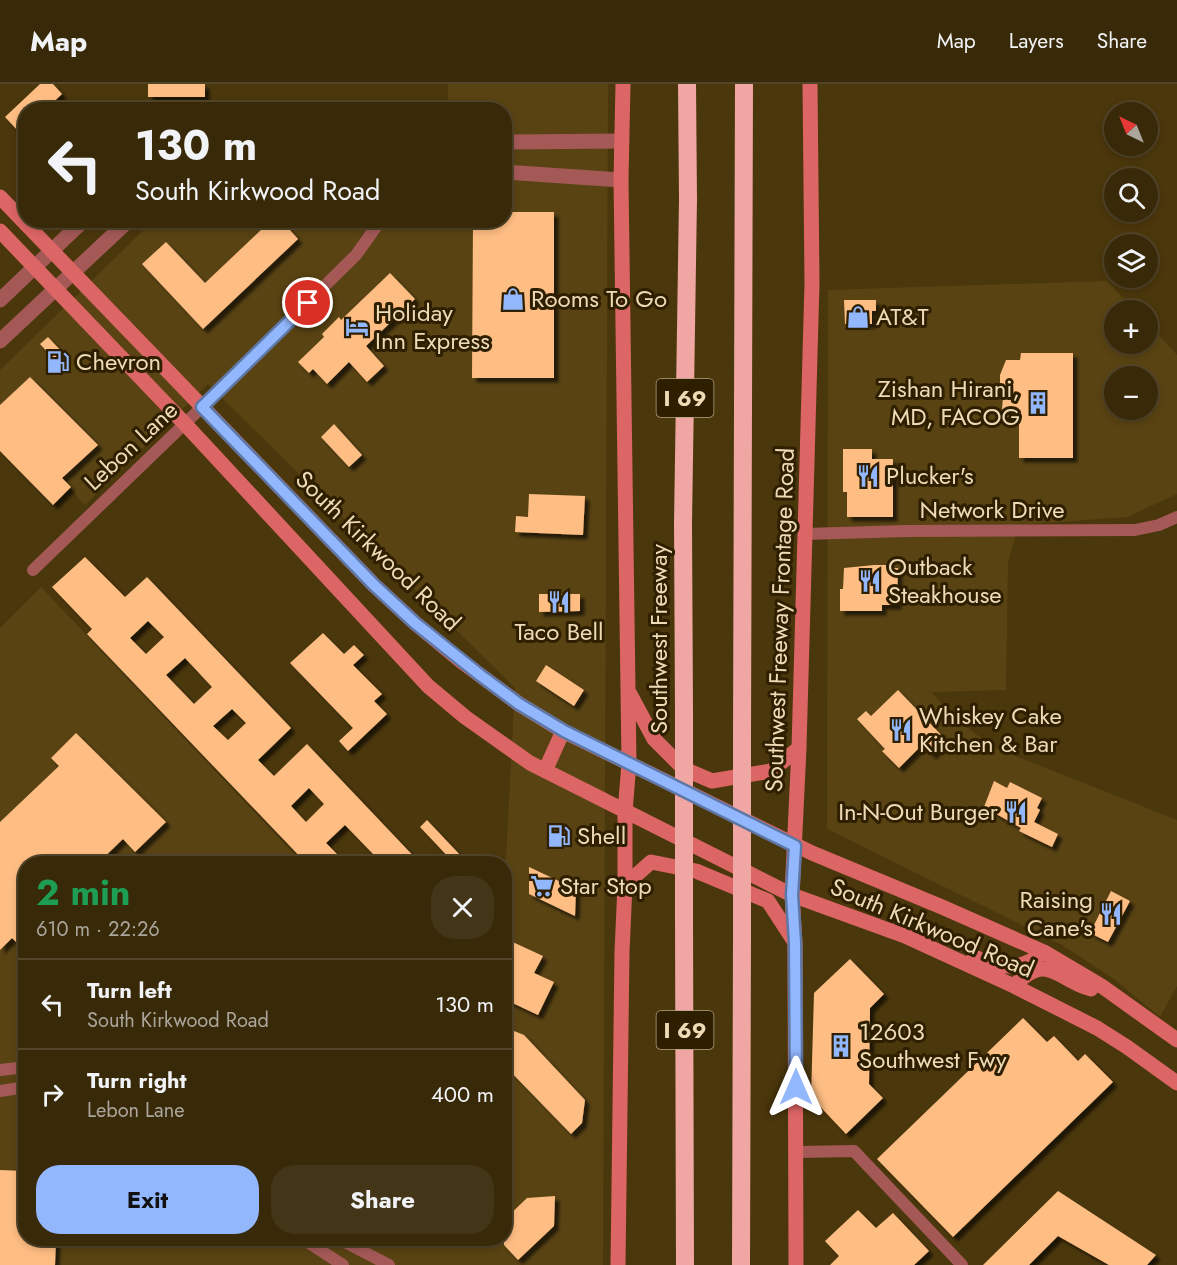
<!DOCTYPE html>
<meta charset="utf-8">
<style>
body{margin:0;font-family:Jost,sans-serif;background:#433517;color:#f1f3f6;height:100vh;display:flex;flex-direction:column;font-size:22px;white-space:nowrap}
*{box-sizing:border-box;margin:0}
p{font-size:20px;color:#aba69c}
.icon{flex:none;width:33px;height:33px;fill:none;stroke:currentColor;stroke-width:2;stroke-linecap:round;stroke-linejoin:round}
.map{position:relative;flex:1;overflow:hidden}
.panel{position:absolute;left:18px;top:772px;width:494px;height:390px;display:flex;flex-direction:column;background:#382909;border-radius:24px;box-shadow:0 3px 9px #0003,0 0 0 2px #52452a}
.panel>*{flex:none}
.hud{position:absolute;left:18px;top:18px;width:494px;height:126px;border-radius:24px;box-shadow:0 3px 9px #0003,0 0 0 2px #52452a;background:#382909;color:#f1f3f6;overflow:hidden}
.needle{width:39px;rotate:317deg}
.buttons{position:absolute;left:1104px;top:18px;display:grid;gap:12px}
.buttons a{display:grid;place-items:center;width:54px;height:54px;border-radius:50%;background:#382909;box-shadow:0 3px 9px #0003,0 0 0 2px #52452a;font-size:30px}
.pin{position:absolute;display:grid;place-items:center;width:51px;height:51px;color:#fff;margin:-26px;border:3px solid #fff;border-radius:50%;box-shadow:0 2px 6px #0007}
.me{position:absolute;width:66px;margin:-33px;rotate:0deg;stroke-linejoin:round;filter:drop-shadow(0 0 4px #0008)}
.turn{display:flex;align-items:center;gap:21px;height:126px;padding:0 18px;font-size:27px}
.turn .icon{width:78px;height:78px;stroke-width:2.5}
.turn b{display:block;font-size:42px;line-height:51px}
.round{display:grid;place-items:center;flex:none;width:63px;height:63px;border-radius:24px;background:#433517}
.overview{display:flex;align-items:center;justify-content:space-between;height:102px;padding:0 18px}
h1{font-size:36px;font-weight:700;line-height:45px;color:#1e9e55}
.button{display:flex;gap:12px;margin-top:auto;padding:12px 18px}
.button a{flex:1;height:69px;border-radius:24px;background:#92b7fd;color:#111;font-size:24px;font-weight:700;line-height:69px;text-align:center}
.button a+a{background:#433517;color:#f1f3f6}
ul{padding:0;list-style:none}
li{display:flex;align-items:center;gap:18px;height:90px;padding:0 18px;border-top:2px solid #52452a}
li div{flex:1}
li b{display:block;font-size:22px}
li em{font-style:normal}
header{display:flex;align-items:center;gap:36px;box-sizing:border-box;height:84px;padding:0 30px;background:#382909;border-bottom:2px solid #52452a}
header strong{font-size:28px}
nav{display:flex;gap:33px;margin-inline-start:auto;font-size:21px}
.map>svg:first-child{display:block}
.built{fill:#594313;fill-rule:evenodd}
.building{fill:#febd83;fill-rule:evenodd;filter:url(#shadow)}
.lines{fill:none;stroke-linecap:round;stroke-linejoin:round}
.minor{stroke:#a45957;stroke-width:12}
.tertiary{stroke:#a45957;stroke-width:15}
.secondary{stroke:#dc6565;stroke-width:15}
.motorway{stroke:#f0a6a2;stroke-width:18}
.motorway-bridge{stroke:#f0a6a2;stroke-width:18}
.route-casing{stroke:#5f77a4;stroke-width:15}
.route{stroke:#92b7fd;stroke-width:10}
.labels{text-anchor:middle;stroke-width:6;stroke-linejoin:round;paint-order:stroke}
.shield{fill:#2e1f00;stroke:#b5a27f;stroke-width:1.5}
.shield-label{font-size:22px;font-weight:bold;fill:#efdab6}
.poi-label{font-size:24px;fill:#efdab6;stroke:#2e1f00;text-anchor:start}
.street-label{font-size:24px;fill:#efdab6;stroke:#2e1f00}
</style>
<header>
<strong>Map</strong>
<nav><a>Map</a><a>Layers</a><a>Share</a></nav>
</header>
<div class="map">
<svg width="1177" height="1181" viewBox="0 0 1177 1181">
<defs>
<filter id="shadow"><feDropShadow dx="4.5" dy="4.5" stdDeviation="1.5" flood-color="#0009"/></filter>
</defs>
<rect width="100%" height="100%" fill="#4b370c"/>
<!-- built -->
<path class="built" d="M448 0H608L603 1181H0V544L41 503 304 780H26V1155H504V811L515 604 208 300 85 421 0 330V286L154 136H504V26L448 25Z
M1107 197 1135 226H1114V260H1148V239L1177 271V410L1127 433 1019 441 1008 478 1006 606 931 608 956 635 993 663 1177 736V902L1160 933 1114 895 1062 861 827 745 828 206ZM1114 292H1148V326H1114Z"/>
<!-- building -->
<path class="building" d="M40 0H53L62 10 45 26H26V44L20 49 5 33Z
M148 0H205V13H148Z
M504 128H554V294H472L473 136H504Z
M253 136H281L298 155 203 245 142 180 166 158 205 199 262 145Z
M390 189 415 215 366 262 384 282 367 298 349 278 327 300 313 285 309 289 298 278 324 253 322 250 339 233 341 236Z
M844 216H876V227H872V240H845Z
M48 253 62 268 54 275 40 260Z
M1021 269H1073V374H1019V336L1007 333 1002 325 1003 314 1006 309 1000 299V291L1006 276H1020Z
M30 293 98 361 62 394 71 403 53 421 0 367V321Z
M334 340 362 371 349 383 321 353Z
M843 365H872V375H893V433H847V408H843Z
M529 410 585 412 583 451 515 448 516 432 528 433Z
M85 473 125 513 147 493 291 644 258 676 274 692 307 660 421 780H365L374 771 345 741 326 759 347 780H307L87 550 92 545 52 503ZM148 537 164 553 146 570 130 554ZM185 574 212 603 194 620 166 591ZM232 625 246 639 228 656 213 642ZM309 704 324 720 306 738 291 722Z
M874 481H889V484H898L897 521H882V527H840V505H843L844 484Z
M539 510H580V527L539 528Z
M323 549 344 570 354 561 364 571 353 581 382 610 374 617 387 630 348 667 339 657 353 644 290 579Z
M546 581 584 606 574 622 536 597Z
M898 606 946 656 932 671 922 661 899 684 882 667 885 665 857 635 866 627 871 632Z
M76 649 166 738 135 768 123 755 97 780H26V848L16 858 12 854 0 866V738L59 682 51 674Z
M994 697 1007 704 1010 698 1042 714 1037 724 1040 726 1034 738 1058 750 1052 763 1019 747 1021 744 984 723Z
M427 736 462 773 455 780 420 743Z
M529 783 576 805 575 832 529 810Z
M1111 807 1130 817 1108 858 1090 849Z
M504 854 543 872 534 889 554 898 538 931 504 915Z
M850 875 884 910 870 924 869 1000 883 1014 846 1050 811 1013 814 909Z
M1023 934 1047 958 1054 952 1078 977 1085 970 1113 998 953 1153 877 1075Z
M504 943 524 951 585 1016 582 1039 571 1050 504 981Z
M0 1086 26 1087V1155H56L55 1181H0Z
M1058 1107 1156 1171 1147 1181H1109L1058 1152 1029 1181H983Z
M555 1112 554 1142 518 1176 504 1161V1136L527 1114Z
M858 1126 876 1144 893 1129 929 1167 914 1181H830L839 1172 825 1157Z"/>
<g class="lines">
<!-- minor -->
<path class="minor" d="M805 450 906 447 1135 446 1159 441 1177 433
M33 486 202 323 356 171 381 136
M0 986 26 983
M0 1007 26 1003
M796 1068 854 1067 962 1181
M303 1155 343 1181
M339 1155 389 1181"/>
<!-- tertiary -->
<path class="tertiary" d="M504 58 622 57
M504 88 621 96
M0 216 84 136
M0 257 129 136"/>
<!-- secondary -->
<path class="secondary" d="M0 113 374 501 415 539 461 577 519 620 563 647 812 769 942 823 1044 868 1103 903 1177 956
M0 147 185 340 428 602 465 633 530 679 792 811 905 852 1014 902 1097 944 1127 963 1177 999
M630 610 654 655 684 685 712 697 771 687 799 664
M545 687 563 647
M625 801 651 778 696 787 768 817 794 857
M974 873C1001 884 1020 888 1044 868
M1014 902C1048 866 1058 897 1091 905
M618 1181 622 868 625 801V728L629 679 621 96 623 0
M796 1181 795 859 792 811 799 664 812 199 810 0"/>
<!-- motorway -->
<path class="motorway" d="M684 627 683 439 688 115 687 0
M742 653 744 0
M684 832 685 1181
M741 1181 742 854"/>
<!-- motorway-bridge -->
<path class="motorway-bridge" d="M684 627V832
M742 854V653"/>
</g>
<g class="lines">
<!-- route casing -->
<g class="route-casing">
<path id="route" d="M308 219 202 323 374 501 415 539 480 591 519 620 564 647 795 762 792 811 795 859 796 1003"/>
</g>
<!-- route -->
<use href="#route" class="route"/>
</g>
<!-- icons -->
<defs>
<g id="shop-bare" transform="scale(1.8)"><path d="M-5-2.5h2.3a2.7 3.5 0 0 1 5.4 0H5L5.5 6h-11ZM-1.5-2.5h3a1.5 2.3 0 0 0-3 0Z" fill="#92b7fd" stroke="#2e1f00" stroke-width="2.5" paint-order="stroke"/></g>
<g id="hotel-bare" transform="scale(1.8)"><path d="M-6-4.5h1.5V1H6V5H4.5V3h-9V5H-6ZM-4 0a1.8 1.8 0 1 1 3.6 0ZM.5 0V-2.5h3Q6-2.5 6 0Z" fill="#92b7fd" stroke="#2e1f00" stroke-width="2.5" paint-order="stroke"/></g>
<g id="fuel-bare" transform="scale(1.8)"><path d="M-5.5-6h7V0h2V4h1.3V-2.5L3-4.5l.8-.8L6-3V5H2.5V1h-1V6h-7ZM-4.2-4.7v3.2H.2V-4.7Z" fill="#92b7fd" stroke="#2e1f00" stroke-width="2.5" paint-order="stroke"/></g>
<g id="building-bare" transform="scale(1.8)"><path d="M-4-6H4V6H1V3H-1V6H-4ZM-2.5-4.3h1.7v1.8h-1.7ZM.8-4.3h1.7v1.8H.8ZM-2.5-1h1.7V.8h-1.7ZM.8-1h1.7V.8H.8Z" fill="#92b7fd" stroke="#2e1f00" stroke-width="2.5" paint-order="stroke"/></g>
<g id="restaurant-bare" transform="scale(1.8)"><path d="M-5-6h1v4h1v-4h1v4h1v-4h1v5L-1.5 .5V6h-2V.5L-5-1ZM5-6V6H3V1.5H1.5Q1.5-4 5-6Z" fill="#92b7fd" stroke="#2e1f00" stroke-width="2.5" paint-order="stroke"/></g>
<g id="supermarket-bare" transform="scale(1.8)"><path d="M-6-5.5h2.5l.6 2H6L4.5 2H-2.5L-4.4-4H-6ZM-1.5 3.2a1.3 1.3 0 1 0 .1 0ZM3 3.2a1.3 1.3 0 1 0 .1 0Z" fill="#92b7fd" stroke="#2e1f00" stroke-width="2.5" paint-order="stroke"/></g>
</defs>
<g fill-rule="evenodd">
<use href="#shop-bare" x="513" y="215"/>
<use href="#shop-bare" x="858" y="233"/>
<use href="#hotel-bare" x="357" y="243"/>
<use href="#fuel-bare" x="58" y="278"/>
<use href="#building-bare" x="1038" y="319"/>
<use href="#restaurant-bare" x="868" y="392"/>
<use href="#restaurant-bare" x="870" y="497"/>
<use href="#restaurant-bare" x="559" y="518"/>
<use href="#restaurant-bare" x="901" y="646"/>
<use href="#restaurant-bare" x="1016" y="728"/>
<use href="#fuel-bare" x="559" y="752"/>
<use href="#supermarket-bare" x="542" y="802"/>
<use href="#restaurant-bare" x="1111" y="830"/>
<use href="#building-bare" x="841" y="962"/>
</g>
<g class="labels">
<!-- shield labels -->
<g class="shield">
<rect x="656.5" y="295" width="57" height="38" rx="4.5"/>
<rect x="656.5" y="927" width="57" height="38" rx="4.5"/>
</g>
<g class="shield-label">
<text x="685" y="322">I 69</text>
<text x="685" y="954">I 69</text>
</g>
<!-- poi labels -->
<g class="poi-label">
<text x="531" y="223">Rooms To Go</text>
<text x="375" y="237">Holiday<tspan x="375" dy="28">Inn Express</tspan></text>
<text x="876" y="241">AT&amp;T</text>
<text x="76" y="286">Chevron</text>
<text x="1020" y="313" text-anchor="end">Zishan Hirani,<tspan x="1020" dy="28">MD, FACOG</tspan></text>
<text x="886" y="400">Plucker's</text>
<text x="888" y="491">Outback<tspan x="888" dy="28">Steakhouse</tspan></text>
<text x="559" y="556" text-anchor="middle">Taco Bell</text>
<text x="919" y="640">Whiskey Cake<tspan x="919" dy="28">Kitchen &amp; Bar</tspan></text>
<text x="998" y="736" text-anchor="end">In-N-Out Burger</text>
<text x="577" y="760">Shell</text>
<text x="560" y="810">Star Stop</text>
<text x="1093" y="824" text-anchor="end">Raising<tspan x="1093" dy="28">Cane's</tspan></text>
<text x="859" y="956">12603<tspan x="859" dy="28">Southwest Fwy</tspan></text>
</g>
<!-- street labels -->
<g class="street-label">
<text transform="translate(131 362) rotate(-43)" y="8">Lebon Lane</text>
<text x="992" y="434">Network Drive</text>
<text transform="translate(378 467) rotate(44)" y="8">South Kirkwood Road</text>
<text transform="translate(780 536) rotate(-88)" y="8">Southwest Freeway Frontage Road</text>
<text transform="translate(659 555) rotate(-90)" y="8">Southwest Freeway</text>
<text transform="translate(932 844) rotate(23)" y="8">South Kirkwood Road</text>
</g>
</g>
</svg>
<div class="buttons">
<a><svg class="needle" viewBox="-14 -14 28 28"><path d="M0-13l5 13h-10z" fill="#e53935"/><path d="M0 13l5-13h-10z" fill="#aba69c"/></svg></a>
<a><svg class="icon" aria-label="search" viewBox="0 0 24 24"><circle cx="10" cy="10" r="6"/><path d="M15 15l6 6"/></svg></a>
<a><svg class="icon" aria-label="layers" viewBox="0 0 24 24"><path d="M12 4l9 5-9 5-9-5zM3 14l9 5 9-5"/></svg></a>
<a>+</a>
<a>−</a>
</div>
<div class="pin" style="left:308px;top:219px;background:#d93025"><svg class="icon" aria-label="arrive" viewBox="0 0 24 24"><path d="M6 21V4h12l-3 4 3 4H6"/></svg></div>
<svg class="me" style="left:796px;top:1003px" viewBox="-20 -20 40 40"><path d="M0-17L14 15 0 8-14 15z" fill="#92b7fd" stroke="#fff" stroke-width="4"/></svg>
<div class="hud">
<div class="turn"><svg class="icon" aria-label="left" viewBox="0 0 24 24"><path d="M17 20v-9H6M10 6l-5 5 5 5"/></svg><div><b>130 m</b>South Kirkwood Road</div></div>
</div>
<section class="panel">
<div class="overview"><div><h1>2 min</h1><p>610 m · 22:26</p></div><a class="round"><svg class="icon" aria-label="close" viewBox="0 0 24 24"><path d="M6 6l12 12M18 6L6 18"/></svg></a></div>
<ul>
<li><svg class="icon" aria-label="left" viewBox="0 0 24 24"><path d="M17 20v-9H6M10 6l-5 5 5 5"/></svg><div><b>Turn left</b><p>South Kirkwood Road</p></div><em>130 m</em></li>
<li><svg class="icon" aria-label="right" viewBox="0 0 24 24"><path d="M7 20v-9h11M14 6l5 5-5 5"/></svg><div><b>Turn right</b><p>Lebon Lane</p></div><em>400 m</em></li>
</ul>
<div class="button"><a>Exit</a><a>Share</a></div>
</section>
</div>
